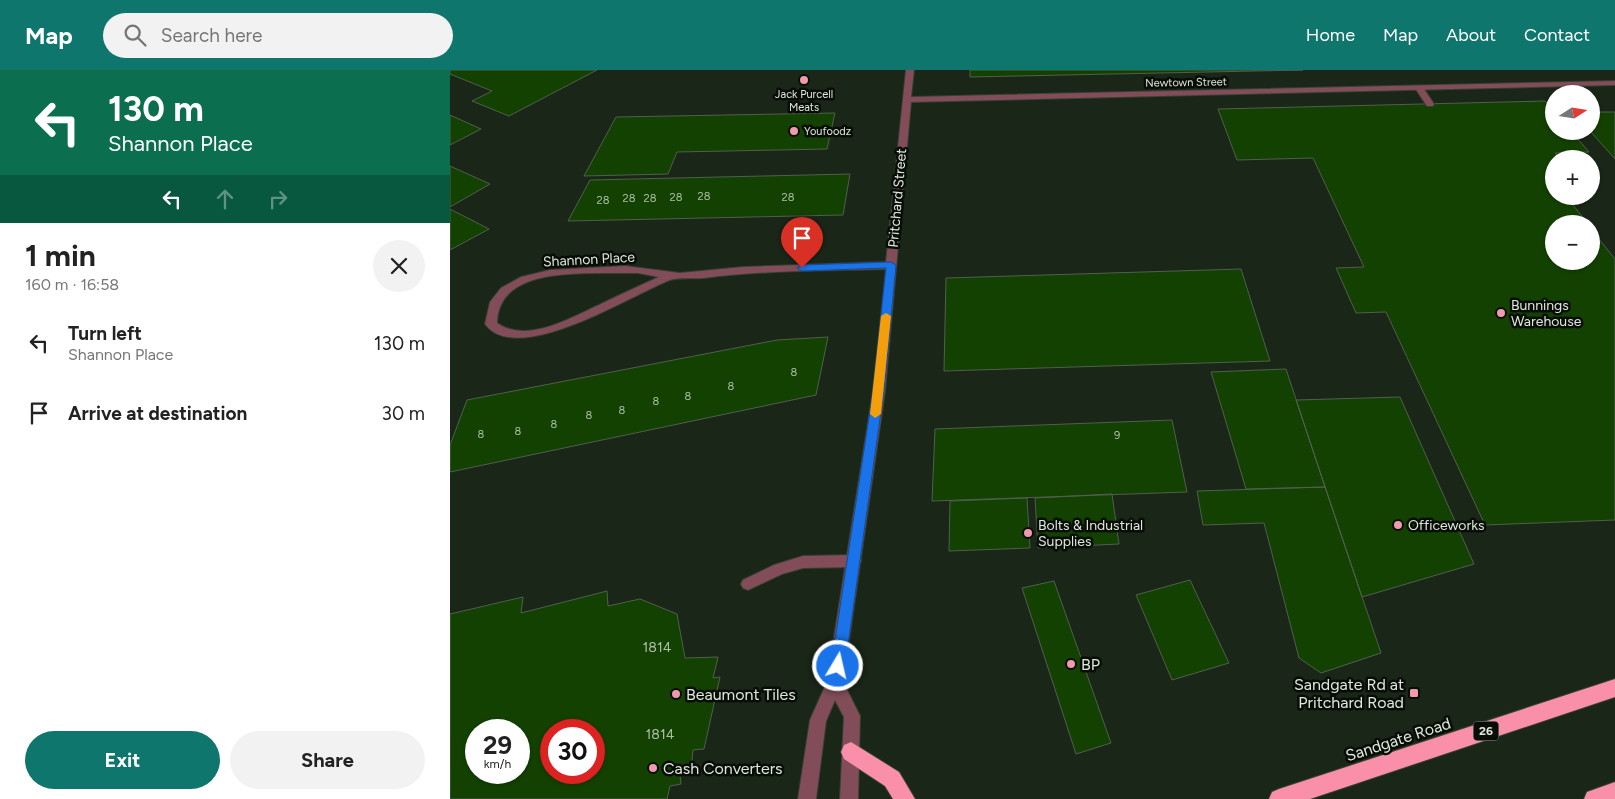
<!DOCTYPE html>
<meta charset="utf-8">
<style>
body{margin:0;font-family:Figtree,sans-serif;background:#f2f2f2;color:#222;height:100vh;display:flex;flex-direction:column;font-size:19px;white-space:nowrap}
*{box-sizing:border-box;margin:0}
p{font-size:16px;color:#767676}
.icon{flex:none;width:28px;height:28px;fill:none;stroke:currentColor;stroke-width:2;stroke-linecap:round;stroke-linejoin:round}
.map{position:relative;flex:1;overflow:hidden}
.sheet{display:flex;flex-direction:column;background:#fff;width:450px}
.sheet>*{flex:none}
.banner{background:#0b6e4f;color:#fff;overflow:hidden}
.needle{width:32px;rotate:78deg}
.controls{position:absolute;left:1095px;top:15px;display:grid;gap:10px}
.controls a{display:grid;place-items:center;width:55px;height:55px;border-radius:50%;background:#fff;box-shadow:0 1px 4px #0004;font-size:25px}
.speed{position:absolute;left:15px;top:649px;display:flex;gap:10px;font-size:25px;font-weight:700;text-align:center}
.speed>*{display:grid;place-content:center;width:65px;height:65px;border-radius:50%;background:#fff;box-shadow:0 1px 4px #0004;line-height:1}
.speed small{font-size:12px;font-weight:400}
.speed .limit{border:8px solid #d22;background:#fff;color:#111}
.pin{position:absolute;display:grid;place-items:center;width:42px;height:42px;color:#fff;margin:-51px -21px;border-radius:50% 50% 50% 0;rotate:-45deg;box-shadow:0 0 5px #0007}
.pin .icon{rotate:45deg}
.me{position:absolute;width:55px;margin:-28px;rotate:9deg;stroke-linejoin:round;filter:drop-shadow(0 0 4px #0008)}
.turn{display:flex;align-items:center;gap:18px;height:105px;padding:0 25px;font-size:22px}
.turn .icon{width:65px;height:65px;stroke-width:2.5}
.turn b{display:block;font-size:35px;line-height:42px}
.lanes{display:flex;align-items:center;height:48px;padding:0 25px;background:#0003;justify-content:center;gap:25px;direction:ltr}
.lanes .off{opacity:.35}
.round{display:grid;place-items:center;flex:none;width:52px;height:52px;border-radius:26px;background:#f2f2f2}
.overview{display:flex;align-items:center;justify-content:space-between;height:85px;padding:0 25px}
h1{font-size:30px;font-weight:700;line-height:38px}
.cta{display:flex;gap:10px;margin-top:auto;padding:10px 25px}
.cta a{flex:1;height:58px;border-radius:30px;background:#0f766e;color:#fff;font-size:20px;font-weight:700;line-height:58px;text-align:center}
.cta a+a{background:#f2f2f2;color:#222}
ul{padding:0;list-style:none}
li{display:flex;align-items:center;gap:15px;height:70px;padding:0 25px}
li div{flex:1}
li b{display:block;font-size:19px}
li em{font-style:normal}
header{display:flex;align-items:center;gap:30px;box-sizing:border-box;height:70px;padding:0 25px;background:#0f766e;color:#fff}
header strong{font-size:24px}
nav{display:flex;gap:28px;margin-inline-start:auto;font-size:18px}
.search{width:350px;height:45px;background:#f2f2f2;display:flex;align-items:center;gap:12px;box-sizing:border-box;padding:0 18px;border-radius:28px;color:#767676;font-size:19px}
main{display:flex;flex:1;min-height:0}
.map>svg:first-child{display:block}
.building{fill:#134102;stroke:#515f4e;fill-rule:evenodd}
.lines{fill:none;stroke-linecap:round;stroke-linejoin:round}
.lane-casing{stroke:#364133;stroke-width:2}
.street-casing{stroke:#364133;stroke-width:2}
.highway-casing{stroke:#364133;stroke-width:2}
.lane{fill:#824d59;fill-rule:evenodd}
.street{fill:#824d59;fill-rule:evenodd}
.highway{fill:#f98fa8;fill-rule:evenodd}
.route{fill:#1a73e8;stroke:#114b97}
.slow{fill:#f59e0b}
.poi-dot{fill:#f29aad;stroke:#080d07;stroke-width:2}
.labels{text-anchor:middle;stroke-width:5;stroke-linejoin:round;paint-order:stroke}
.far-street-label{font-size:11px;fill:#dfe8dd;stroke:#080d07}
.far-poi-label{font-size:11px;fill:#dfe8dd;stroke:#080d07}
.number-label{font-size:11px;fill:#acbea6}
.shield{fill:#080d07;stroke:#9ea69d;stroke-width:1}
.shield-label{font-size:12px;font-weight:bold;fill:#dfe8dd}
.street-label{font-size:14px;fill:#dfe8dd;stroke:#080d07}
.poi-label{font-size:14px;fill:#dfe8dd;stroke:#080d07;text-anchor:start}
.near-number-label{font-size:14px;fill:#acbea6}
.near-poi-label{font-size:16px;fill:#dfe8dd;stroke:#080d07;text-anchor:start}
.near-street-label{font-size:16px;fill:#dfe8dd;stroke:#080d07}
</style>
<header>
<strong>Map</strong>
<div class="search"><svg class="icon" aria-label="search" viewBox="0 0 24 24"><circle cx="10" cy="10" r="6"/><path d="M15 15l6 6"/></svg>Search here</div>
<nav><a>Home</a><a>Map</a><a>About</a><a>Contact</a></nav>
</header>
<main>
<section class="sheet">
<div class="banner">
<div class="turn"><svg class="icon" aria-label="left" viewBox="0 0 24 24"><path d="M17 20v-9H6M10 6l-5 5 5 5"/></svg><div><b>130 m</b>Shannon Place</div></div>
<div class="lanes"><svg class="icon" aria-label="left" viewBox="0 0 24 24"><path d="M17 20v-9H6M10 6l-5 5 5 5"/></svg><svg class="icon off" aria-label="ahead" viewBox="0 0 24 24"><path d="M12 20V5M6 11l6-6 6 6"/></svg><svg class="icon off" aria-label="right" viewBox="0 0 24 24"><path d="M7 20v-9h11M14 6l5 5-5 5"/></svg></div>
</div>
<div class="overview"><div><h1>1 min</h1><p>160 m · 16:58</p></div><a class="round"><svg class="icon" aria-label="close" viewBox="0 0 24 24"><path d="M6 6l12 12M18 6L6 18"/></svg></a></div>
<ul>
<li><svg class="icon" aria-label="left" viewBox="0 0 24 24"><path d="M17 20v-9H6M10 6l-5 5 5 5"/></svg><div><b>Turn left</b><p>Shannon Place</p></div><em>130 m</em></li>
<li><svg class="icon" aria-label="arrive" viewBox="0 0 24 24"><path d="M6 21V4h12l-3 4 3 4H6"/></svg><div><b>Arrive at destination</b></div><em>30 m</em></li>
</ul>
<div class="cta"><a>Exit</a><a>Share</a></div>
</section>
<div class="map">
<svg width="1165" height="729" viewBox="0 0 1165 729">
<rect width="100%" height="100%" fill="#1a2617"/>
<!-- building -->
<path class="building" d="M0 0H147L59 46 22 31 42 21 0 4Z
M520 0H853L520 7Z
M1095 31 1104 41V61H1121L1139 82 1105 83 1110 89H1104V108H1102L1104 110V126H1116L1138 154H1104V191H1141V159L1165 189V450L1035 455 936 242 906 243 886 198 914 197 863 88 787 90 768 39Z
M1141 42H1165V89L1140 61Z
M385 43 377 79 227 82 218 104 134 106 166 47Z
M0 45 31 59 0 75Z
M0 96 40 114 0 137Z
M400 104 393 145 118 151 140 110Z
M0 139 39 159 0 180Z
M791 199 820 291 494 301 496 208Z
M378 267 366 325 0 402V375L17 330 327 270Z
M836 299 875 417 796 419 761 302Z
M950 327 1024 494 912 527 846 330Z
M722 350 737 422 482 431 485 359Z
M875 417 931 583 871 603 849 588 814 453 753 455 747 421Z
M662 424 669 474 588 478 585 428Z
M577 428 580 478 499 481 500 431Z
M740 510 779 593 722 610 686 525Z
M604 511 661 673 626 684 572 518Z
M157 521 158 536 190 529 227 544 235 588 268 587 263 608 270 607 254 679 243 680 241 703 230 705 231 714 220 716 217 729H0V544L73 527 71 543ZM26 660H69V702H26ZM101 660H144V702H101Z"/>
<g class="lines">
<!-- lane casing -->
<g class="lane-casing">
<path id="lane" d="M966 16H972L984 34 983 36H977L965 18Z
M404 485 409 487 411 491 409 495 404 497 353 498 332 504 298 520 293 518 291 514 293 510 324 495 353 486Z"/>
</g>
<!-- street casing -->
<g class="street-casing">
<path id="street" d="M456 0H464L461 27 1165 11V15L461 32 435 321 393 612 410 646 408 729H390L394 647 385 630 376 651 366 729H348L360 650 377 612 423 321 436 199C375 201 314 200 254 208 244 209 230 207 220 210 183 224 67 298 35 254L40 232 51 218 71 207 100 200 175 196 230 203 293 197 436 192ZM146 203H188L209 207C189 216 169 225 149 235 120 248 77 274 47 253 48 204 110 204 146 203Z"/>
</g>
<!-- highway casing -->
<g class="highway-casing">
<path id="highway" d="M1165 609V627L860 729H819L822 722 829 719Z
M401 672 449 702 465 729H443L435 716 394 689 391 682 394 675Z
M1165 712V729H1134L1137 722Z"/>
</g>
<!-- lane -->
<use href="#lane" class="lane"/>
<!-- street -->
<use href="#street" class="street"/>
<!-- highway -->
<use href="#highway" class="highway"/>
</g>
<!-- route -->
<path class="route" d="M441 192 446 195 434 321 395 596 393 601 388 603 383 601 381 596 423 321 436 198 352 201 347 198 352 195Z"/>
<!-- slow -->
<path class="slow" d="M436 243 441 246 431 344 425 348 420 344 431 246Z"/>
<!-- markers -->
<g class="poi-dot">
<circle cx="354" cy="10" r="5"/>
<circle cx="344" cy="61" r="5"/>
<circle cx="1051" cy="243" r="5"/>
<circle cx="948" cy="455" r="5"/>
<circle cx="578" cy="463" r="5"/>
<circle cx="621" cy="594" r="5"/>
<rect x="959" y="618" width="10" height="10" rx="2.5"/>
<circle cx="226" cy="624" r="5"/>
<circle cx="203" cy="698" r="5"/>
</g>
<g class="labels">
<!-- far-street labels -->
<g class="far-street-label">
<text transform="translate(736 12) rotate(-1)" y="4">Newtown Street</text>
</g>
<!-- far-poi labels -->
<g class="far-poi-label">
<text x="354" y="28">Jack Purcell<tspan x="354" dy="13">Meats</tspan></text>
<text x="354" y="65" text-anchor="start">Youfoodz</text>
</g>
<!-- number labels -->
<g class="number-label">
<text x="254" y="130">28</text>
<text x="226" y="131">28</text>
<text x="338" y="131">28</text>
<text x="179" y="132">28</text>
<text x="200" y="132">28</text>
<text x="153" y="134">28</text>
<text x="344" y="306">8</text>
<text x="281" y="320">8</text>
<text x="238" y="330">8</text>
<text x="206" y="335">8</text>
<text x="172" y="344">8</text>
<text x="139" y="349">8</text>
<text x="104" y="358">8</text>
<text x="68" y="365">8</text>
<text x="31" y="368">8</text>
<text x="667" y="369">9</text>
</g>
<!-- shield labels -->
<rect class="shield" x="1023.5" y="651.5" width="25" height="19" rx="4"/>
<g class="shield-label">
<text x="1036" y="665">26</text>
</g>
<!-- street labels -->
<g class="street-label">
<text transform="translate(447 128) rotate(-85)" y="5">Pritchard Street</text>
<text transform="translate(139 189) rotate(-3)" y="5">Shannon Place</text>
</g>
<!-- poi labels -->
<g class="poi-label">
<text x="1061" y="240">Bunnings<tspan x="1061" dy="16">Warehouse</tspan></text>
<text x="588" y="460">Bolts &amp; Industrial<tspan x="588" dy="16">Supplies</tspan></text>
<text x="958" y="460">Officeworks</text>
</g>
<!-- near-number labels -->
<g class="near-number-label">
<text x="207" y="582">1814</text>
<text x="210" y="669">1814</text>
</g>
<!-- near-poi labels -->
<g class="near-poi-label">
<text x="631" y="600">BP</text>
<text x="954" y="620" text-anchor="end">Sandgate Rd at<tspan x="954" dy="18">Pritchard Road</tspan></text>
<text x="236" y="630">Beaumont Tiles</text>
<text x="213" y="704">Cash Converters</text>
</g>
<!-- near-street labels -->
<g class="near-street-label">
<text transform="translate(948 669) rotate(-18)" y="6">Sandgate Road</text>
</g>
</g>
</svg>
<div class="controls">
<a><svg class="needle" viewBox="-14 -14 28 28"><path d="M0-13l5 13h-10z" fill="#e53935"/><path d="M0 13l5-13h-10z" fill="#767676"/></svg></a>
<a>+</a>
<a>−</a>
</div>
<div class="speed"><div>29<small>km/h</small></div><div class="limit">30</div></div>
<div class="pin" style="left:352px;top:198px;background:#d93025"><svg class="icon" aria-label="arrive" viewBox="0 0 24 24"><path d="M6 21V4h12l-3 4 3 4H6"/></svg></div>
<svg class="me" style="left:388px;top:596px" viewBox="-20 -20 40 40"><circle r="17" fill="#1a73e8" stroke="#fff" stroke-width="3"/><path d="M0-11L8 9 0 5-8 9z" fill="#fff"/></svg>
</div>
</main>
